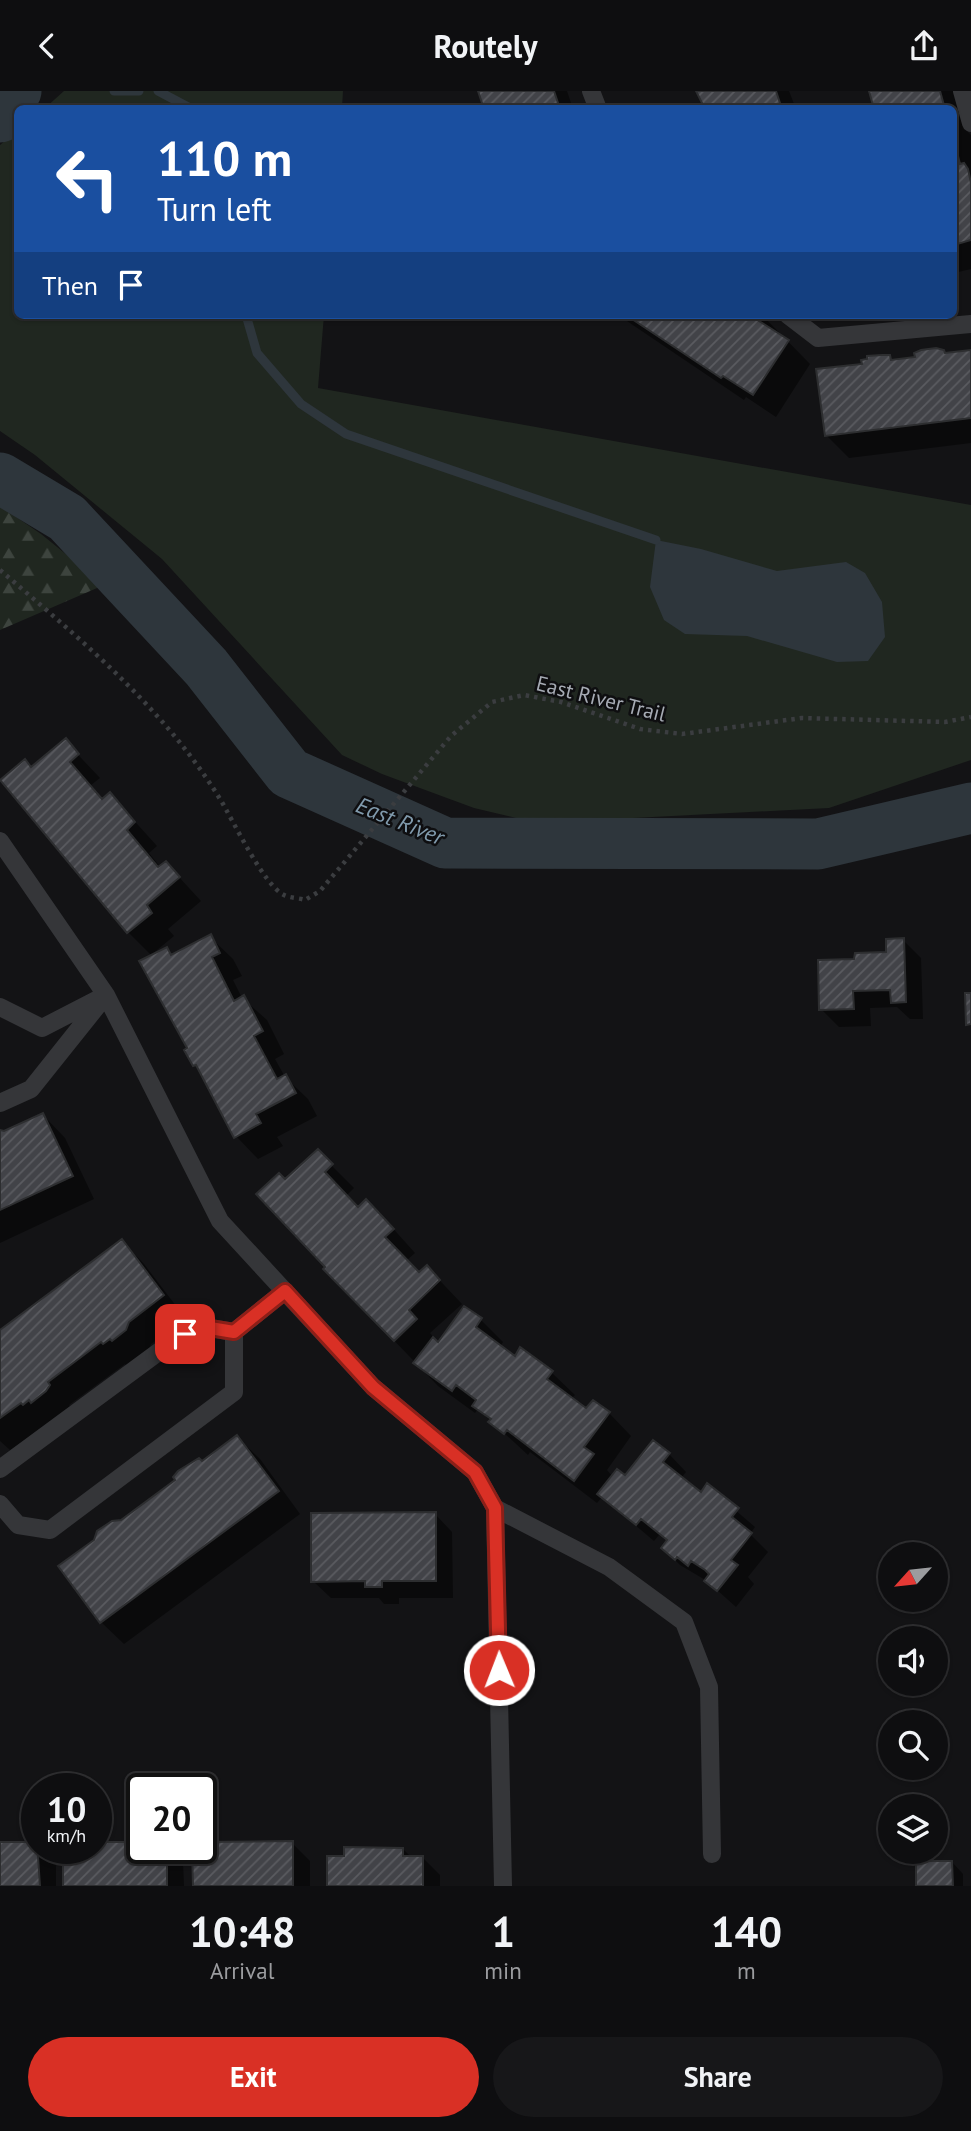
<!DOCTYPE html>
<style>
body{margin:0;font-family:"PT Sans",sans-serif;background:#171719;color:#f1f3f6;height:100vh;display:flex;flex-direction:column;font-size:26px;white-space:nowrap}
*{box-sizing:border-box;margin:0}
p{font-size:23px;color:#9b9c9f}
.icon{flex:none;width:38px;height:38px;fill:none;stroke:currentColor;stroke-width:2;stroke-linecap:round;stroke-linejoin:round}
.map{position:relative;height:1795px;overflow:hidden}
.panel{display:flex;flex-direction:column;background:#0e0e10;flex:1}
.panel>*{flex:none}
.hud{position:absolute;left:14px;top:14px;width:943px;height:214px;border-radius:10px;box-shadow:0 2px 5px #0004,0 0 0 2px #2e2e30;background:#1a4fa0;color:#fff;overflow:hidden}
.needle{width:46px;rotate:243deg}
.tools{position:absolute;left:878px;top:1451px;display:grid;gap:14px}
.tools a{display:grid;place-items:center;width:70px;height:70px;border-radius:50%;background:#0e0e10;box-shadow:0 2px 5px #0004,0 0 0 2px #2e2e30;font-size:35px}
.speed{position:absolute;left:21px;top:1682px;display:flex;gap:14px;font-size:35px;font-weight:700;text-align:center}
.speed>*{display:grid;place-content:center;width:91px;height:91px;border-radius:50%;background:#0e0e10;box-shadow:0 2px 5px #0004,0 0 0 2px #2e2e30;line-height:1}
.speed small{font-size:18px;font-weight:400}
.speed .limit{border:4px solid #111;border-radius:10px;background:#fff;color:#111}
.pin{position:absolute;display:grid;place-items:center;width:60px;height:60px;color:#fff;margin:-30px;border-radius:14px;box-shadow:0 4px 10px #0006}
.me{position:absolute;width:77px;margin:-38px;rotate:359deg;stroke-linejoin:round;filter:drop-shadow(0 0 5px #0008)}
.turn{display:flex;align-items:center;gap:24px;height:147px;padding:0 28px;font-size:32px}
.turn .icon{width:91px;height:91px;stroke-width:2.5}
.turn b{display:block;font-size:49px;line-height:60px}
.then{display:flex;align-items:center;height:66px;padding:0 28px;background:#0003;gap:14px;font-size:26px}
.eta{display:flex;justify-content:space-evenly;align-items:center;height:119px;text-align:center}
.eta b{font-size:42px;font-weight:700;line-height:49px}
.action{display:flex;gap:14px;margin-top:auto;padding:14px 28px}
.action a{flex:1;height:80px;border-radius:42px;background:#d93025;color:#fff;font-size:28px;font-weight:700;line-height:80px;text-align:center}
.action a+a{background:#171719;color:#f1f3f6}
header{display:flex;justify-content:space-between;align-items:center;height:91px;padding:0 28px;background:#0e0e10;font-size:32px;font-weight:700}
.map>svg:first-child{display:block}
.forest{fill:url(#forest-firs)}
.park{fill:#202720}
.water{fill:#2e363c}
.shadow{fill:#0007}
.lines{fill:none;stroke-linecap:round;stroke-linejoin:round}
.stream{stroke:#2e363c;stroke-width:9}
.river{stroke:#2e363c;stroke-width:51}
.building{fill:url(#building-hatch);stroke:#2d2e30;stroke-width:2}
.path{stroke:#3b3d40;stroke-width:4.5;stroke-dasharray:3.5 5;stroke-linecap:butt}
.service{stroke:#353639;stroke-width:18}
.route-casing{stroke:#8d1f18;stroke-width:18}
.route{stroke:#d93025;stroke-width:12}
.labels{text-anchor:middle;stroke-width:5;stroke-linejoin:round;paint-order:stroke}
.street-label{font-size:21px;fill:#a6abb4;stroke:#0e0e10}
.water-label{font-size:23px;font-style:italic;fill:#809aac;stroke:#0e0e10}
</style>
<header><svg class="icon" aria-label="back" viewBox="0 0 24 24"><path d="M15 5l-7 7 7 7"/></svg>Routely<svg class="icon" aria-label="share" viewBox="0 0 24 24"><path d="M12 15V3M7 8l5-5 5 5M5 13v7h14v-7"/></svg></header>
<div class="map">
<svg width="971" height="1795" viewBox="0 0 971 1795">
<defs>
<pattern id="forest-firs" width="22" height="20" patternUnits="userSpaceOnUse" patternTransform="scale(1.75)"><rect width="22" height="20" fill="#202720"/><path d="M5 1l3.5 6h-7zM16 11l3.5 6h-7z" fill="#3d443e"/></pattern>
<pattern id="building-hatch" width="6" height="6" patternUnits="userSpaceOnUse" patternTransform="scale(1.75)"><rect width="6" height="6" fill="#424348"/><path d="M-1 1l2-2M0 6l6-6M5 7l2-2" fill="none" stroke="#5a5b60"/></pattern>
</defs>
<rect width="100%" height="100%" fill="#131315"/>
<!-- forest -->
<path class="forest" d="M0 415 41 443 104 494 0 539Z"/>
<!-- park -->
<path class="park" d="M64 0H343L342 17H45Z
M17 40 18 224H324L318 297 971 414V669L829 717 537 732 474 717 382 683 342 664 162 468 35 364 0 340V54Z"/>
<!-- water -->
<path class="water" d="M656 449 701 458 777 480 846 471 865 482 882 511 885 546 868 570 837 571 747 545 685 543 664 529 650 496Z"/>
<!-- shadow -->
<path class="shadow" d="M481 0H567L573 18H487Z
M699 0H789L796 18H707Z
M871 0H953L957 4 966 39 971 44V178L954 182V18H875Z
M618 224H762L810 273 776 326 746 306 744 309Z
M943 260 947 264 971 261V352L849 367 826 344 864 274 889 266 894 271Z
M65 650 100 687 91 694 103 709 110 703 157 755 149 762 161 777 166 772 201 810 168 838 174 845 151 864 128 841 3 689 32 678Z
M210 846 233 868 242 885 233 889 242 907 267 929 284 963 275 968 285 986 308 1008 317 1025 277 1046 283 1055 258 1068 236 1045 203 983 194 974 167 858 174 865Z
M903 849 921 867 923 928H910L897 916 870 917 871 935 839 936 821 918 856 870 887 863Z
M43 1024 65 1047 94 1108 0 1152V1041Z
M318 1061 354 1097 347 1104 359 1118 389 1133 415 1162 407 1169 420 1183 427 1176 462 1213 430 1242 439 1252 481 1229 503 1251 500 1256 515 1267 521 1259 552 1282 575 1304 571 1308 586 1319 609 1322 631 1345 607 1379 613 1386 625 1387 669 1363 686 1381 681 1387 701 1403 707 1395 755 1436 750 1443 768 1461 748 1486 754 1493 736 1516 707 1490 680 1474 663 1457 668 1451 659 1444 654 1450 602 1406 597 1412 530 1361 528 1364 478 1318 475 1322 438 1295 325 1178 328 1176 285 1090Z
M122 1150 144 1173 186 1228 151 1253 148 1262 127 1275 125 1273 69 1314 72 1318 10 1359 0 1350V1242Z
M237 1346 260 1368 300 1423 124 1553 101 1531 61 1475 101 1443Z
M435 1423 452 1441 453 1507H399V1513H384L379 1507H331L313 1490Z
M292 1752 310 1770V1795H195L194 1757Z
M0 1753 43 1757 56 1770V1795H0Z
M65 1757H170L183 1770 184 1795H65Z
M403 1758 411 1766H422L440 1784V1795H329Z
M952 1771 963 1783V1795H918Z"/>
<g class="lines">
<!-- stream -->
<path class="stream" d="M114 0H139
M158 0 192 18
M246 224 257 262 301 313 346 343 656 449"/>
<!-- river -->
<path class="river" d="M0 26 16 0
M0 387 67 427 206 576 289 682 445 752 818 753 971 717"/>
</g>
<!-- building -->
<path class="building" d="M478 0H554L560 18H484Z
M696 0H776L782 18H705Z
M869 0H940L945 18H874Z
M954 27 958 43V52L955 53 960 73 964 72 968 78 971 92V149L954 154Z
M626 224H759L756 228 789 249 753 304 723 285 721 287Z
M936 257 944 259 945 262 971 259V327L825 345 816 278 862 273 861 269 867 268V265L882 264H890L891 269 915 266 914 262 921 259Z
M66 647 79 663 70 671 102 708 110 701 135 731 127 739 158 776 166 770 180 786 147 814 152 822 127 842 0 689 25 668 31 676Z
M211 843 220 862 212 866 234 910 244 904 263 940 254 945 277 988 286 983 296 1002 256 1023 261 1032 234 1047 196 974 193 975 184 959 187 957 139 870 167 856 171 864Z
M904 847 906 911 891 912 890 899 853 900 854 918 819 919 818 869 854 868 855 862 886 861V848Z
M965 902H971V933L966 934Z
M43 1022 73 1085 0 1119V1039L4 1040Z
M318 1058 333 1073 325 1081 358 1116 366 1108 394 1138 385 1146 419 1181 427 1174 440 1189 409 1219 417 1228 394 1250 323 1178 325 1176 256 1103 279 1082 285 1088Z
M122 1148 164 1204 129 1231 126 1239 112 1250 110 1248 103 1253 101 1251 48 1291 50 1294 46 1300 31 1312 29 1309 23 1314 21 1312 0 1327V1239Z
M464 1215 482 1227 476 1236 515 1265 520 1256 553 1280 547 1288 586 1317 593 1309 610 1321 584 1356 594 1363 574 1390 507 1339 504 1343 488 1331 491 1328 472 1315 476 1309 456 1294 452 1300 413 1272 433 1246 438 1251Z
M237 1344 279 1400 100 1532 58 1475 94 1449 97 1440 112 1430 121 1429 175 1389 173 1386 178 1380 199 1367 202 1370Z
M653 1349 670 1362 663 1371 701 1401 707 1392 739 1417 732 1426 752 1442 731 1469 738 1474 717 1500 704 1490 709 1483 705 1479 691 1470 688 1475 677 1466 675 1469 661 1457 667 1449 641 1428 636 1434 597 1403 617 1378 625 1384Z
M436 1421V1490H382V1496H365V1490L311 1491V1422Z
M293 1750V1795H193L192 1757H201V1751Z
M0 1751H37L40 1795H0Z
M96 1751H142V1757H167V1795H63V1757H96Z
M344 1756 403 1757V1765H423V1795H327V1765H344Z
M916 1770H952L953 1795H916Z"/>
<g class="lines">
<!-- path -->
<path class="path" d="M0 479C80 548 164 617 220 708 233 729 264 795 284 804 290 807 299 807 305 809L320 800 451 645 492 611 524 604 561 611 640 638 682 643 802 627 945 631 971 626"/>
<!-- service -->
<path class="service" d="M591 0 598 18
M962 0 971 32
M788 224 818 247 971 233
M0 750 106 904 220 1130 373 1296 475 1381 495 1417 503 1795
M0 916 42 937 106 904 31 998 0 1012
M0 1378 172 1251 198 1235 234 1241 285 1200
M0 1413 18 1434 50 1439 234 1301V1241
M495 1417 609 1476 684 1531 709 1596 712 1763"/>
</g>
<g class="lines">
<!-- route casing -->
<g class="route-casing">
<path id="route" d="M185 1243 198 1235 234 1241 285 1200 373 1296 475 1381 495 1417 499 1579"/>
</g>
<!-- route -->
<use href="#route" class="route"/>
</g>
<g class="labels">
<!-- street labels -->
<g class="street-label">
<text transform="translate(601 608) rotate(14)" y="7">East River Trail</text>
</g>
<!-- water labels -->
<g class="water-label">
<text transform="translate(400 730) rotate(22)" y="8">East River</text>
</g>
</g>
</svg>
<div class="tools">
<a><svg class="needle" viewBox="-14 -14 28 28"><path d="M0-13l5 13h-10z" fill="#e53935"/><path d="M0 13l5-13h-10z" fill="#9b9c9f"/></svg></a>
<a><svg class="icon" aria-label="sound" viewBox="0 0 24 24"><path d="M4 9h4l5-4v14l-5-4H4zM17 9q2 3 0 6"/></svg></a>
<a><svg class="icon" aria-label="search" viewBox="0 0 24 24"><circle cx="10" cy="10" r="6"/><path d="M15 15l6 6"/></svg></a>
<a><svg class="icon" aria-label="layers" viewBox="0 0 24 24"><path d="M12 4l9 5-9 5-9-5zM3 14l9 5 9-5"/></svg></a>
</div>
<div class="speed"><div>10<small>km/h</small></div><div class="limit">20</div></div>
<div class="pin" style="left:185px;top:1243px;background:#d93025"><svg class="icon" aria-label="arrive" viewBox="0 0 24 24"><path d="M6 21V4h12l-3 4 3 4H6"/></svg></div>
<svg class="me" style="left:499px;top:1579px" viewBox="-20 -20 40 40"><circle r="17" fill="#d93025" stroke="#fff" stroke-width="3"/><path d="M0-11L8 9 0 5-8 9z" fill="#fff"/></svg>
<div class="hud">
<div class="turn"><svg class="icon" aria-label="left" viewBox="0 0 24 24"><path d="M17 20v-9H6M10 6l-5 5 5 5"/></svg><div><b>110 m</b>Turn left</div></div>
<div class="then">Then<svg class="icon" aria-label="arrive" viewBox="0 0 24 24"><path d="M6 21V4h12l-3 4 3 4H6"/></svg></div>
</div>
</div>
<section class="panel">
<div class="eta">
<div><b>10:48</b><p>Arrival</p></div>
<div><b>1</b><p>min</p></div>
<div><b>140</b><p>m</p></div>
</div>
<div class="action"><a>Exit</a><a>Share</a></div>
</section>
